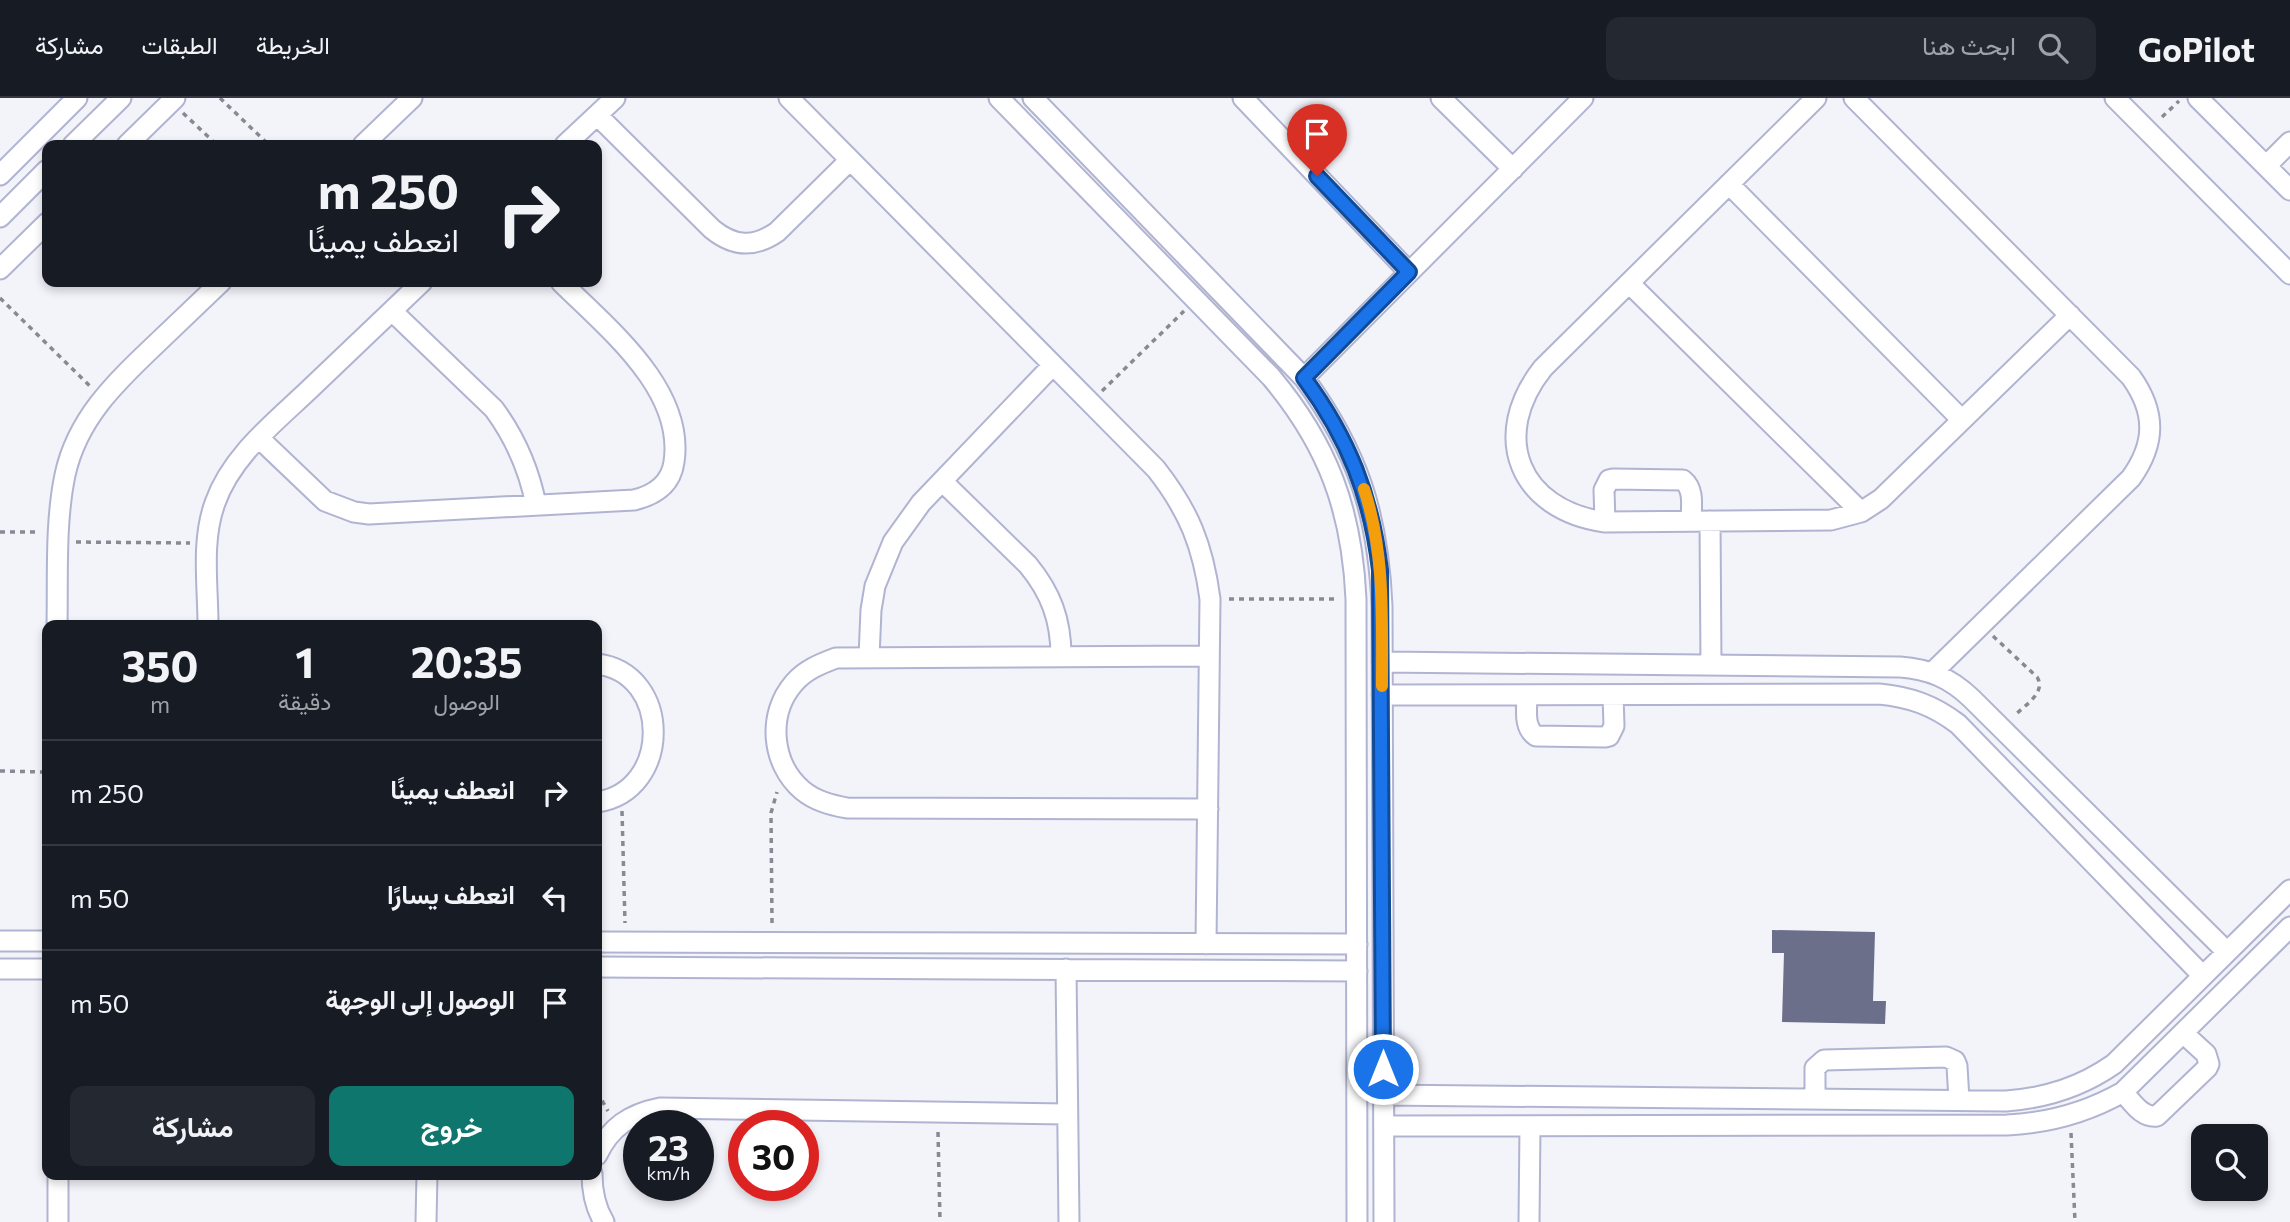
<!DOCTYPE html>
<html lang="ar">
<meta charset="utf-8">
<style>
body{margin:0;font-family:Commissioner,Vazirmatn,sans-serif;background:#242831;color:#f1f3f6;direction:rtl;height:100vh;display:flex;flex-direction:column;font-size:26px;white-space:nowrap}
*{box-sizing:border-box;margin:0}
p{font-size:23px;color:#9ea1a6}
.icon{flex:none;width:38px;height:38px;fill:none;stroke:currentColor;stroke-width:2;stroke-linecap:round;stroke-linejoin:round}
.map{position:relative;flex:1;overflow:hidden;direction:ltr}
.sheet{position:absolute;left:42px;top:522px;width:560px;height:560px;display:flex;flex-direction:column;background:#171b24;border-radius:14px;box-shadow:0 4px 10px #0003;direction:rtl}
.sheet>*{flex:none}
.hud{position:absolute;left:42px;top:42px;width:560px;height:147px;border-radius:14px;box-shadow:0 4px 10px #0003;direction:rtl;background:#171b24;color:#f1f3f6;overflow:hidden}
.buttons{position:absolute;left:2191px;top:1026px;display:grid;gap:14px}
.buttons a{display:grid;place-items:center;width:77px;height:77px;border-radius:14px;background:#171b24;box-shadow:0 4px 10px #0003;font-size:35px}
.speed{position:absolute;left:623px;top:1012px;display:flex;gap:14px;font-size:35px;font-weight:700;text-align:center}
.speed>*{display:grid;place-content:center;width:91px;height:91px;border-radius:50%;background:#171b24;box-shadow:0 4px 10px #0003;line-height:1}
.speed small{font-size:18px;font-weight:400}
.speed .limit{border:10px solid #d22;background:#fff;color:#111}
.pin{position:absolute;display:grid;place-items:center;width:60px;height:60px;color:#fff;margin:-72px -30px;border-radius:50% 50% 50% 0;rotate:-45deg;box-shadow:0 0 7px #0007}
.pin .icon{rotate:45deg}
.me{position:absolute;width:77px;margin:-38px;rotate:0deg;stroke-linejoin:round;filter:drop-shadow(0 0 5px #0008)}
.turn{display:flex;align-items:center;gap:24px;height:147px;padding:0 28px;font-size:32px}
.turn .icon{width:91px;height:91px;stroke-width:2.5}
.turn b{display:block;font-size:49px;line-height:60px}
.eta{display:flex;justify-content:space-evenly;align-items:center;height:119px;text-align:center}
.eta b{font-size:42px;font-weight:700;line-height:49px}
.action{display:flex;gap:14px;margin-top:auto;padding:14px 28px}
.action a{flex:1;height:80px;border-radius:14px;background:#0f766e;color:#fff;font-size:28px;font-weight:700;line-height:80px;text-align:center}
.action a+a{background:#242831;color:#f1f3f6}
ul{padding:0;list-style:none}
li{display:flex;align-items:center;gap:21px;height:105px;padding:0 28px;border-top:2px solid #363941}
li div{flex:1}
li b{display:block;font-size:26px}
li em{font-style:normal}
header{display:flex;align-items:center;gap:42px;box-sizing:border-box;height:98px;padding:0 35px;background:#171b24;border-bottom:2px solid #363941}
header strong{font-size:33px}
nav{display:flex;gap:38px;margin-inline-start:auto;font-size:24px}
.search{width:490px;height:63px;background:#242831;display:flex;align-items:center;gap:18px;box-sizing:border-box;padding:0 24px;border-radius:14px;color:#9ea1a6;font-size:26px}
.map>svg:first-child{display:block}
.building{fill:#6c6f8a}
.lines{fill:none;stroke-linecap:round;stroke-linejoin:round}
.minor-casing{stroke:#b1b4d1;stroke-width:23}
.path{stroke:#888993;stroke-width:3.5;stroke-dasharray:5 5;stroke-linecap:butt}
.minor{stroke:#fff;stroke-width:19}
.route-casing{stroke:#114b97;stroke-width:18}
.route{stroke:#1a73e8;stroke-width:12}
.slow{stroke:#f59e0b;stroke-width:12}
</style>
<header>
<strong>GoPilot</strong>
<div class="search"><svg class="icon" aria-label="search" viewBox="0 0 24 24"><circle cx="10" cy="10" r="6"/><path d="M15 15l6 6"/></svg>ابحث هنا</div>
<nav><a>الخريطة</a><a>الطبقات</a><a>مشاركة</a></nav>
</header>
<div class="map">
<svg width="2290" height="1124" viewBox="0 0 2290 1124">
<rect width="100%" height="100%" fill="#f3f3fa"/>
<!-- building -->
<path class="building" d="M1772 832 1875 834 1873 903H1886L1885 926 1782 924 1784 855H1772Z"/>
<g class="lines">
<!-- minor casing -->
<g class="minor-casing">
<path id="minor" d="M789 0 1156 371C1189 413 1203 448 1210 501L1206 846
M999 0 1271 279C1328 347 1352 412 1356 501L1357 1124
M1033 0 1304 280C1358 354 1378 416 1382 508L1384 1124
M1243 0 1409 174
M1441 0 1513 71
M1816 0 1543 270C1489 338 1519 412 1605 424L1831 422 1861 414 1881 401 2070 217
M1854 0 2131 279C2156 314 2156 345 2131 380L1933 574
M2115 0 2290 176
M2198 0 2290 92
M597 17 712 131C734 149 754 150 777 134L850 62
M73 47 121 0
M127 47 175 0
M363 47 412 0
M565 47 615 0
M2266 68 2290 44
M0 77 77 0
M1729 86 1962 322
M0 119 47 72
M0 171 47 125
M1629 185 1861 414
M392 213 494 311C516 341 529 371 536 407
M1304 280 1583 0
M259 340 325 403 354 414 369 416 634 402C655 397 671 386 674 364 685 291 607 230 561 184
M942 383 1028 467C1051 495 1061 522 1061 558
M1710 423 1711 567
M1605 424 1604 392 1609 382 1613 381 1683 382C1695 392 1691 409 1691 423
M57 527C58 478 55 425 65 377 77 321 115 285 155 247 177 226 199 205 221 184
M208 527C208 487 201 443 215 405 232 356 278 322 314 287 350 253 386 218 422 184
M869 559 871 512 875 488 893 444 921 405 1053 267
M1382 564 1900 569C1929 571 1950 580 1971 600L2227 854
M597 566C672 575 672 693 597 704
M1382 597 1879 596C1910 599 1933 607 1958 626L2203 878
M1527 597C1527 611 1523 629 1536 638L1605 639 1609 638 1614 628 1613 597
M1208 711 847 710C831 707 815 703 802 692 771 665 767 616 794 585 805 572 820 566 836 560L1209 558
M0 843H47
M597 844 1357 846
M597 869 1357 873
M0 871H47
M1066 871 1069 1124
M2123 994C2133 1005 2142 1020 2157 1018L2207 970 2209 966 2206 956 2183 935
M1383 997 2006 1003C2047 1000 2081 989 2114 966L2290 792
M1815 1001V970L1824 962 1946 959 1955 963 1957 968 1959 1002
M1384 1028 2007 1027C2049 1025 2086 1015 2123 994L2290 829
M597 1057C610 1029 630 1016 660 1010L1067 1016
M592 1076C592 1094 595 1109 604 1124
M58 1124V1076
M426 1124 427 1076
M1529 1124 1530 1028"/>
</g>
<!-- path -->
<path class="path" d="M220 0 269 47
M183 15 217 47
M2162 19 2179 3
M0 200 91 289
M1102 293 1184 213
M0 434H40
M76 444 190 445
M1229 501H1337
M1993 538 2037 579C2047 594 2024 608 2014 618
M0 673 42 674 47 671
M622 713 625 825
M772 825 771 715 777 694
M597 994 608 1013
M938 1034 940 1124
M2071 1035 2075 1124"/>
<!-- minor -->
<use href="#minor" class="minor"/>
</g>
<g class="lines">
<!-- route casing -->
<g class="route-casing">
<path id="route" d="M1317 78 1409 174 1304 280C1349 341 1371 398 1380 472L1383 971"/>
</g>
<!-- route -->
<use href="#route" class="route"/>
<!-- slow -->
<path class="slow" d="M1364 391C1385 454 1382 522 1382 588"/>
</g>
</svg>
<div class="buttons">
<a><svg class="icon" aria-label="search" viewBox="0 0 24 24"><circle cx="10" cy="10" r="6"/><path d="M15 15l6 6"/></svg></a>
</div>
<div class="speed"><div>23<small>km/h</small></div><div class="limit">30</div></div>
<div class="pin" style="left:1317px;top:78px;background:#d93025"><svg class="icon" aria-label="arrive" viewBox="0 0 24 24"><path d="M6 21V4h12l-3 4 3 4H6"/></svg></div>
<svg class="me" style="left:1383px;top:971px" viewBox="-20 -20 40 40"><circle r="17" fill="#1a73e8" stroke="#fff" stroke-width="3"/><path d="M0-11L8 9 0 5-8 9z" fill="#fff"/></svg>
<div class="hud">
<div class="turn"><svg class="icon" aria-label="right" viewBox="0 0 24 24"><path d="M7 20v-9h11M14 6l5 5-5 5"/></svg><div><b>250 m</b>انعطف يمينًا</div></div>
</div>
<section class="sheet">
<div class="eta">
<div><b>20:35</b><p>الوصول</p></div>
<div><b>1</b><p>دقيقة</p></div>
<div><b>350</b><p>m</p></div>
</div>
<ul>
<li><svg class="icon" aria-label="right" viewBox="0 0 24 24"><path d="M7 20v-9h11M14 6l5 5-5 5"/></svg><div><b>انعطف يمينًا</b></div><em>250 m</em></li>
<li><svg class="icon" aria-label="left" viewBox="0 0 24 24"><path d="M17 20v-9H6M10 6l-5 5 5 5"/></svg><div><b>انعطف يسارًا</b></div><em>50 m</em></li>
<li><svg class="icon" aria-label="arrive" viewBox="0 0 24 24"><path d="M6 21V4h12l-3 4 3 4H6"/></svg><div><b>الوصول إلى الوجهة</b></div><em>50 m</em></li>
</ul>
<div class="action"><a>خروج</a><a>مشاركة</a></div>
</section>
</div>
